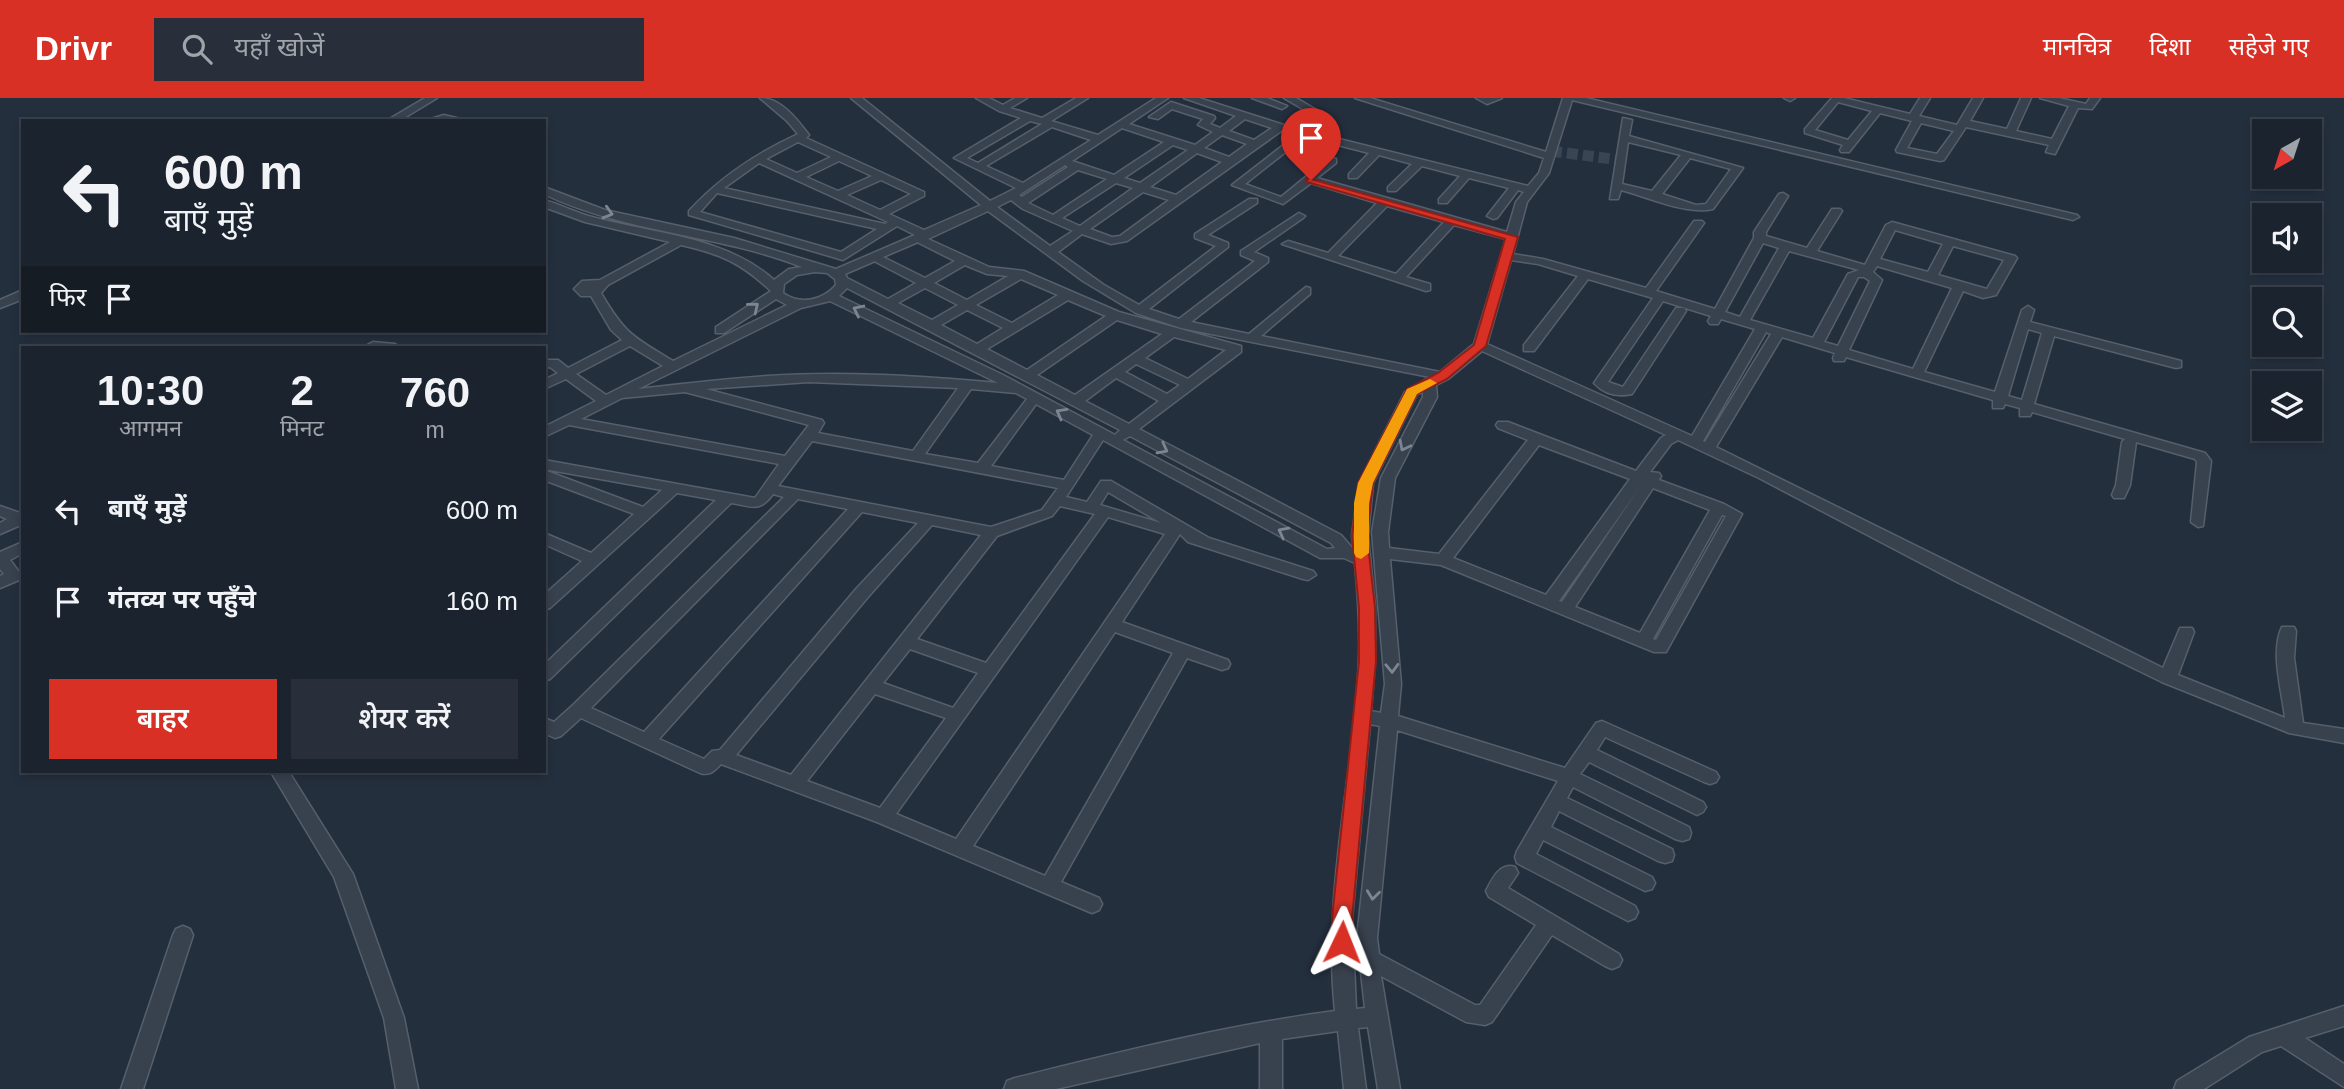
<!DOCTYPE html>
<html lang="hi">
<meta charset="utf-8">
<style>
body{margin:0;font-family:Arial,"Noto Sans Devanagari",sans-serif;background:#282f3a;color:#f1f3f6;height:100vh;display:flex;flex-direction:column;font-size:26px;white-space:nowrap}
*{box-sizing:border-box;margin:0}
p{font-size:23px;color:#a0a4aa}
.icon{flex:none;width:38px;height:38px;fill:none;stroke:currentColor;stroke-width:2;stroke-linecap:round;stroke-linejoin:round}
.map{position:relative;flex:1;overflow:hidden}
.sheet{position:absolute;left:21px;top:248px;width:525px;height:427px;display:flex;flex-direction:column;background:#1b232e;border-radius:0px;box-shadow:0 4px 10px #0003,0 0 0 2px #39404a}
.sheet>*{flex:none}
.banner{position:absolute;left:21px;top:21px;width:525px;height:214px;border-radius:0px;box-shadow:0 4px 10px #0003,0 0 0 2px #39404a;background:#1b232e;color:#f1f3f6;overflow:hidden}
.needle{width:46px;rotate:219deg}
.fabs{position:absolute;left:2252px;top:21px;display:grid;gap:14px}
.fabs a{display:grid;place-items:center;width:70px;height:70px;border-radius:0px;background:#1b232e;box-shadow:0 4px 10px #0003,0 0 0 2px #39404a;font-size:35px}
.pin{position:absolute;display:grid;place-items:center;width:60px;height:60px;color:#fff;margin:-72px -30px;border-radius:50% 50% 50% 0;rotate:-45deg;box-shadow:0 0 7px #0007}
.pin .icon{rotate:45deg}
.me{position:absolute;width:77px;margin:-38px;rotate:2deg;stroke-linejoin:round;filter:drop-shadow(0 0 5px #0008)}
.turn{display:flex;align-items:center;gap:24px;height:147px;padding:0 28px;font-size:32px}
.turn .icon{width:91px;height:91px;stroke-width:2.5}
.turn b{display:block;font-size:49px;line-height:60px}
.then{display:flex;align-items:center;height:66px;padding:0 28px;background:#0003;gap:14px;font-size:26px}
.eta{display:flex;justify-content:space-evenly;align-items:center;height:119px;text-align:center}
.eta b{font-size:42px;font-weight:600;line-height:49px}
.action{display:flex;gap:14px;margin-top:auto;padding:14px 28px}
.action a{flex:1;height:80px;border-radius:0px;background:#d93025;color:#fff;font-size:28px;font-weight:600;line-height:80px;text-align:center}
.action a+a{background:#282f3a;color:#f1f3f6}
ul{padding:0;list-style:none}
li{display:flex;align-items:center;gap:21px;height:91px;padding:0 28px}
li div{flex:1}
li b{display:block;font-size:26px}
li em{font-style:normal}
header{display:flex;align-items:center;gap:42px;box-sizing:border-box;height:98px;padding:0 35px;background:#d93025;color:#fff}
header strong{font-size:33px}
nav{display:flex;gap:38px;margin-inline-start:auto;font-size:24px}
.search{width:490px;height:63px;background:#282f3a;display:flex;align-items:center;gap:18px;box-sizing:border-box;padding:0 24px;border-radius:0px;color:#a0a4aa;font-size:26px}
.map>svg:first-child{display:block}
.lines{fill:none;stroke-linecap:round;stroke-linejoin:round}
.minor-tunnel{stroke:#3a4453;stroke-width:11;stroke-dasharray:11 5;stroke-linecap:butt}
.minor-casing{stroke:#565f6c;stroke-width:3}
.minor{fill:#38414e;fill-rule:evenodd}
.oneway{stroke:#7c8592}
.route{fill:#d93025;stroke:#8d1f18;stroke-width:2}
.slow{fill:#f59e0b}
</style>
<header>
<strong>Drivr</strong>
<div class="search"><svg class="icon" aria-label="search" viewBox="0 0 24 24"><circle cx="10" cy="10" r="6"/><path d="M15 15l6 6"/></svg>यहाँ खोजें</div>
<nav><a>मानचित्र</a><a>दिशा</a><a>सहेजे गए</a></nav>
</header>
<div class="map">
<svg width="2344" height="991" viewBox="0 0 2344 991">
<rect width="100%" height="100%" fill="#242f3e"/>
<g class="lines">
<!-- minor-tunnel -->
<path class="minor-tunnel" d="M1551 53 1620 62"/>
<!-- minor casing -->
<g class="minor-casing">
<path id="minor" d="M425 0H437L399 23H386Z
M760 0C781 0 797 21 809 37L806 40 924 94V98L889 116 924 132 981 107 851 0H862L990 103 1016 90 954 60 1021 20 999 13 976 0H989L1003 7 1015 0H1027L1010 10 1042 20 1076 0H1088L1051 23 1098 37 1156 0H1168L1129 26 1195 47 1213 34 1198 27 1203 21 1172 11 1158 21 1149 19 1171 4 1214 18 1215 20 1210 26 1220 30 1236 18 1184 0H1199L1284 27V31L1127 143 1111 146 1082 136 1058 154 1104 187 1139 207 1216 148 1195 140V136L1249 101H1257V105L1208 137 1228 145V149L1149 211 1179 221 1255 163 1241 157V153L1299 115 1305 118 1303 120 1254 154 1268 160V164L1191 224 1249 236 1306 189 1310 190V196L1261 238 1440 274 1474 246 1506 141 1454 127 1406 179 1430 186V192L1426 193 1282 146 1288 143 1328 155 1377 105 1311 85 1283 106 1232 87 1286 45 1336 61V65L1317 80 1507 134 1516 104 1524 94 1518 92 1497 120 1493 121 1487 118 1509 90 1469 80 1447 105H1439V101L1460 78 1422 68 1396 93H1388V89L1412 66 1379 57 1357 80H1349V76L1369 55 1295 36V32L1313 17 1284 0H1296L1325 17 1307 33 1528 88 1539 75 1544 60 1355 0H1370L1546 54 1563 0H1586L2077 117 2079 119 2073 122 1572 2 1549 75 1527 104 1513 156 1543 161 1646 190 1694 123H1702L1704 125 1656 193 1715 211 1754 140V134L1779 96 1783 95 1788 98 1766 134V138L1807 150 1832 111H1840L1842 113 1817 153 1865 167 1886 127 1892 124 2015 158 2017 160 1996 197 1983 200 1963 193 1924 274 1995 294 2022 212 2028 208 2034 212 2030 224 2181 263V269L2176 270 2054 238 2034 306 2205 355 2211 363 2203 428 2198 429 2191 424 2197 364 2195 361 2136 344 2130 387 2124 400H2114L2112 397 2116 387 2122 344 2125 341 2032 314 2030 318H2020V310L2005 306 2003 310H1993V302L1846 259 1844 263H1834L1833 260 1835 255 1782 239 1716 349 2163 570 2180 530H2192L2194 534 2178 577 2285 620C2282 593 2270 554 2282 529H2294L2296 533 2294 560 2303 625 2344 631V645L2289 635 2162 584 1959 485 1759 380 1678 342 1671 346 1650 374 1659 375 1661 378 1659 382 1724 406 1742 416 1666 554H1654L1441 467 1390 461 1401 586 1398 618 1565 670 1596 625 1602 623 1716 674 1719 679 1716 684 1710 686 1704 684 1605 639 1597 652 1703 704 1706 709 1703 714 1697 717 1589 664 1580 676 1689 729 1691 735 1689 741 1682 743 1675 741 1573 689 1567 700 1672 751 1674 757 1672 763 1665 765 1658 763 1559 713 1551 729 1652 779 1655 785 1652 791 1645 793 1543 742 1536 756 1635 808 1638 814 1635 820 1628 823 1517 765 1515 759 1517 753 1558 683 1397 632 1377 840 1379 856 1475 907H1480L1536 827 1489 799 1486 793C1492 781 1500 764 1515 769L1518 775 1508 790 1619 856 1622 862 1619 868 1612 871 1605 868 1552 837 1492 924 1485 927 1466 924 1381 878 1400 991H1378L1368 929 1358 930 1366 991H1344L1338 933 1282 941V991H1260V945L1056 991H1004L1007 983 1015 980C1121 954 1227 927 1335 913 1322 795 1354 679 1359 561 1360 529 1358 497 1355 465L1344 460H1320L1103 342 1066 399 1087 404 1101 383H1111L1209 440 1313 473 1316 477 1308 482 1303 481 1188 444 1180 436 1122 524 1228 562 1230 566 1228 570 1222 572 1187 560 1061 784 1099 800 1102 806 1099 812 1092 815 877 724 721 666C714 673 710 678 700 675L581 620 561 638 555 640 544 635V620L554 624 573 607 784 399 773 396C759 415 752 408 731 405L550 581 544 583V567L716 402 677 395 550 510 544 512V497L582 463 544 446V435L591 455 634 416 544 382V372L643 409 662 392 544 371V362L755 400 779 366 569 327 544 339V329L596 303 566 281 544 291V282L558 275 550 269 544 270V262H558L568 270 622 242 611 232 591 198H581L574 191 582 183 600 182 670 144 585 124 544 109V102C562 107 578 116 596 120 657 136 726 139 774 182L789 171 802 169C718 136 625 135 544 96V89L605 112 734 140 836 171 915 137 897 128 843 162 689 117V113C720 79 757 55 798 36L787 23ZM1245 21 1272 30 1254 42 1229 33ZM1030 23 1042 26 978 65 967 60ZM1052 29 1091 42 1023 85 986 68ZM1122 30 1164 44 1114 77 1072 63ZM1222 37 1247 46 1229 59 1204 50ZM798 44 831 59 797 75 766 61ZM1173 47 1188 52 1140 85 1124 80ZM1288 52 1324 64 1281 99 1245 86ZM1197 55 1222 64 1176 97 1150 89ZM839 63 872 78 838 93 806 79ZM759 65 888 124 885 126 724 90ZM1065 67 1068 69 1022 99 1019 97ZM1078 72 1107 81 1053 117 1028 105ZM881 82 911 96 880 112 847 97ZM1116 85 1133 90 1080 128 1062 120ZM1143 94 1169 102 1120 138 1112 139 1090 131ZM717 95 877 131 841 154 700 114ZM1011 102 1023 111 1073 133 1050 148 997 109ZM1387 108 1444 124 1396 176 1338 158ZM988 113 1083 183 1136 215 1181 230 1430 279 1405 294 1359 385 1352 438 1354 452 1341 437 1139 331 1241 254V248L1119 214 1024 173 989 169 928 141ZM1895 132 1943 146 1928 174 1880 161ZM918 144 919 145 955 163 925 180 883 159ZM1763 145 1779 150 1740 219 1725 214ZM681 147C721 156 741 165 771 193L716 229V235H724L776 201 787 207 673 263C633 239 625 236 601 195L608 187ZM1953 148 2004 162 1987 191 1938 177ZM1789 153 1859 172 1848 176 1813 240 1750 222ZM1511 162 1538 166 1578 178 1524 247V253H1534L1588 181 1653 200 1594 285C1604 296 1618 299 1632 296L1686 213 1684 210H1676L1623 289 1608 284 1663 203 1711 218 1708 223 1710 226H1718L1721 221 1755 231 1692 338 1487 246ZM875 163 876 164 916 185 888 201 847 180 845 176ZM965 167 987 176 1008 178 967 202 934 185ZM1877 168 1952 190 1913 271 1849 252 1882 182 1873 174ZM815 174 827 175 835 181 836 187C822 203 800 207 783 195L784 186 797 177ZM1858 179H1864L1870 183 1838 248 1824 244ZM1021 181 1058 197 1012 225 976 207ZM847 190 1120 332 1115 337 1003 277 839 198ZM925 190 958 207 932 222 898 205ZM1068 202 1106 218 1027 272 987 251ZM830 203 998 285C922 278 844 273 767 278 724 281 681 286 638 291L801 210ZM967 212 1003 230 977 246 941 227ZM1117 222 1162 236 1075 297 1037 277ZM2028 231 2042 235 2022 302 2008 298ZM1766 234 1771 236 1705 344 1703 343ZM1174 239 1226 252 1188 281 1145 260ZM630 248 663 268 606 297 576 276ZM1482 253 1666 337 1661 340 1636 373 1508 324H1498L1496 327 1498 330 1528 342 1439 456 1389 450 1388 434 1395 380 1437 299 1436 287 1448 281ZM1136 266 1180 287 1167 296 1125 274ZM1116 280 1159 303 1129 326 1085 303ZM809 284 958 290 913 353 818 335 824 325 822 322 706 291ZM971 291 1016 295 1027 301 978 365 925 356ZM685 294 809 327 785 358 581 321 622 300ZM1423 294V299L1381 380 1372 434 1385 586 1381 615 1371 613 1375 563V510L1368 438 1373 385 1417 296ZM1036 306 1093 337 1064 382 991 368ZM1130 338 1331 445 1335 450 1327 451 1123 342ZM812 343 1058 390 1042 412 991 429 778 388ZM1539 347 1630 381 1546 497 1453 460ZM1640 389 1562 504 1559 503ZM1653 390 1710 412 1640 535 1575 509ZM1108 394 1161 425 1100 407ZM798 401 848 411 644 634 591 610ZM1060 408 1095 416 986 565 917 541 997 438 1052 418ZM862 414 918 425 856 491 720 652 712 653 704 661 659 641ZM1722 417 1726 418 1656 542 1653 541ZM1108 419 1165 436 956 741 896 716ZM932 427 981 437 791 677 736 657 868 499ZM1115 534 1173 555 1045 778 973 748ZM910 551 978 575 953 610 883 585ZM875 596 946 620 880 710 807 683ZM1370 626 1380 628 1357 840 1365 910 1356 911 1352 821Z
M1252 0H1267L1287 8 1282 11Z
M1476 0H1502L1487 6Z
M1784 0H1795L1790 3Z
M1832 0H1844L1910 16 1920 0H1930L1919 18 1957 27 1973 0H1983L1970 23 2007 31 2021 0H2031L2016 33 2052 41 2069 8 2040 0H2059L2086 6 2090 0H2100L2092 11 2078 10 2055 56 2046 54 2049 47 1966 29 1944 62 1940 63 1897 54 1896 52 1912 23 1880 15 1849 54H1841L1840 52 1843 47 1805 35V31ZM1838 4 1872 13 1848 42 1815 32ZM1921 25 1954 33 1937 56 1907 50Z
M444 17 469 23H424Z
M1623 20 1632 22 1629 38 1743 70 1713 111C1686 117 1648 99 1621 92L1618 101H1610ZM1628 44 1681 57 1652 93 1622 86ZM1690 60 1731 71 1706 106 1696 107 1662 96Z
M23 192V201L0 210V202Z
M373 244 395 246 401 250H362Z
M0 408 23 416V426L0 436V425L7 421 0 418Z
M23 444V455L10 462 22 478 19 482 0 490V478L4 476 0 471V454Z
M271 674H289L353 776 404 920 418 991H396L384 920 334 779Z
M183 828 190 831 193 837 143 991H121L173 837 176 831Z
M2344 908V928L2305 940 2344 966V989L2281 948 2262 954 2204 991H2174L2177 983 2249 939Z"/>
</g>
<!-- minor -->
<use href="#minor" class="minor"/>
</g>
<!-- one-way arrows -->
<defs><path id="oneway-chevron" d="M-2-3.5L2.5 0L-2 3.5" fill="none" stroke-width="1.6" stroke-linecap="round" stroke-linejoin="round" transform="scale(1.75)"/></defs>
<g class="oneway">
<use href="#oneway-chevron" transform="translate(608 115) rotate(16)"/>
<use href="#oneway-chevron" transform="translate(754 209) rotate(-39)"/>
<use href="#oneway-chevron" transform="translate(858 212) rotate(-154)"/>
<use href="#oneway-chevron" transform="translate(1061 315) rotate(-151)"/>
<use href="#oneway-chevron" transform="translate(1404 348) rotate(117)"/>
<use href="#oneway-chevron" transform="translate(1163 351) rotate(28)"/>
<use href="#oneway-chevron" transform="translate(1283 434) rotate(-152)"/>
<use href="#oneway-chevron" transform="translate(1392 570) rotate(88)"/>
<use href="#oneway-chevron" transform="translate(1373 797) rotate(97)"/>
</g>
<!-- route -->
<path class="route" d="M1307 80 1518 139 1486 248 1447 281 1417 296 1373 385 1367 438 1375 510 1376 563 1352 821V844L1349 850 1342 853 1335 850 1332 844V821L1359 563V510L1352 438 1358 385 1407 291 1438 275 1474 247 1505 141 1307 84Z"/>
<!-- slow -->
<path class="slow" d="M1430 281 1437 285 1417 296 1373 385 1369 405V455L1361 461 1356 459 1354 455V405L1358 385 1407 291Z"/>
</svg>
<div class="fabs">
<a><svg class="needle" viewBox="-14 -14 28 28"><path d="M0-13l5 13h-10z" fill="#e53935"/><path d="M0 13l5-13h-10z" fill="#a0a4aa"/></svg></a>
<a><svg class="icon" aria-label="sound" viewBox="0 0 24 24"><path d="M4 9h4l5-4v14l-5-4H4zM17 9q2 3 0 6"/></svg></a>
<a><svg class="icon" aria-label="search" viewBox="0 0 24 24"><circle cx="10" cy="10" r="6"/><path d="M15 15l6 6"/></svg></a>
<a><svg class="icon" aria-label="layers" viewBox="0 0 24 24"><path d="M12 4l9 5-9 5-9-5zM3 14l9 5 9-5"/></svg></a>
</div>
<div class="pin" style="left:1311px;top:82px;background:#d93025"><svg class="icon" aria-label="arrive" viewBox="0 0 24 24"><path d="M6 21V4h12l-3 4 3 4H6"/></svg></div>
<svg class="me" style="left:1342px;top:844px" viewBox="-20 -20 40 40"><path d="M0-17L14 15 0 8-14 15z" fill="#d93025" stroke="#fff" stroke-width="4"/></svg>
<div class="banner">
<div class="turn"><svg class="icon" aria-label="left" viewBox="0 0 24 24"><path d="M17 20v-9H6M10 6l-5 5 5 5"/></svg><div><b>600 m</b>बाएँ मुड़ें</div></div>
<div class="then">फिर<svg class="icon" aria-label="arrive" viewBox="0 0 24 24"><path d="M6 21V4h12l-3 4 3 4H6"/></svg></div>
</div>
<section class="sheet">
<div class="eta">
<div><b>10:30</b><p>आगमन</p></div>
<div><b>2</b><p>मिनट</p></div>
<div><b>760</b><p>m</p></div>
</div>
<ul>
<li><svg class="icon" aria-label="left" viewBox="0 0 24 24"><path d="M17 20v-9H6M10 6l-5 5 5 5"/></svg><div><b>बाएँ मुड़ें</b></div><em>600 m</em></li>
<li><svg class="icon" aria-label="arrive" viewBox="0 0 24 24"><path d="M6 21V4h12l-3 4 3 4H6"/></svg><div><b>गंतव्य पर पहुँचे</b></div><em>160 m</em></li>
</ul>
<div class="action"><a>बाहर</a><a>शेयर करें</a></div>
</section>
</div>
